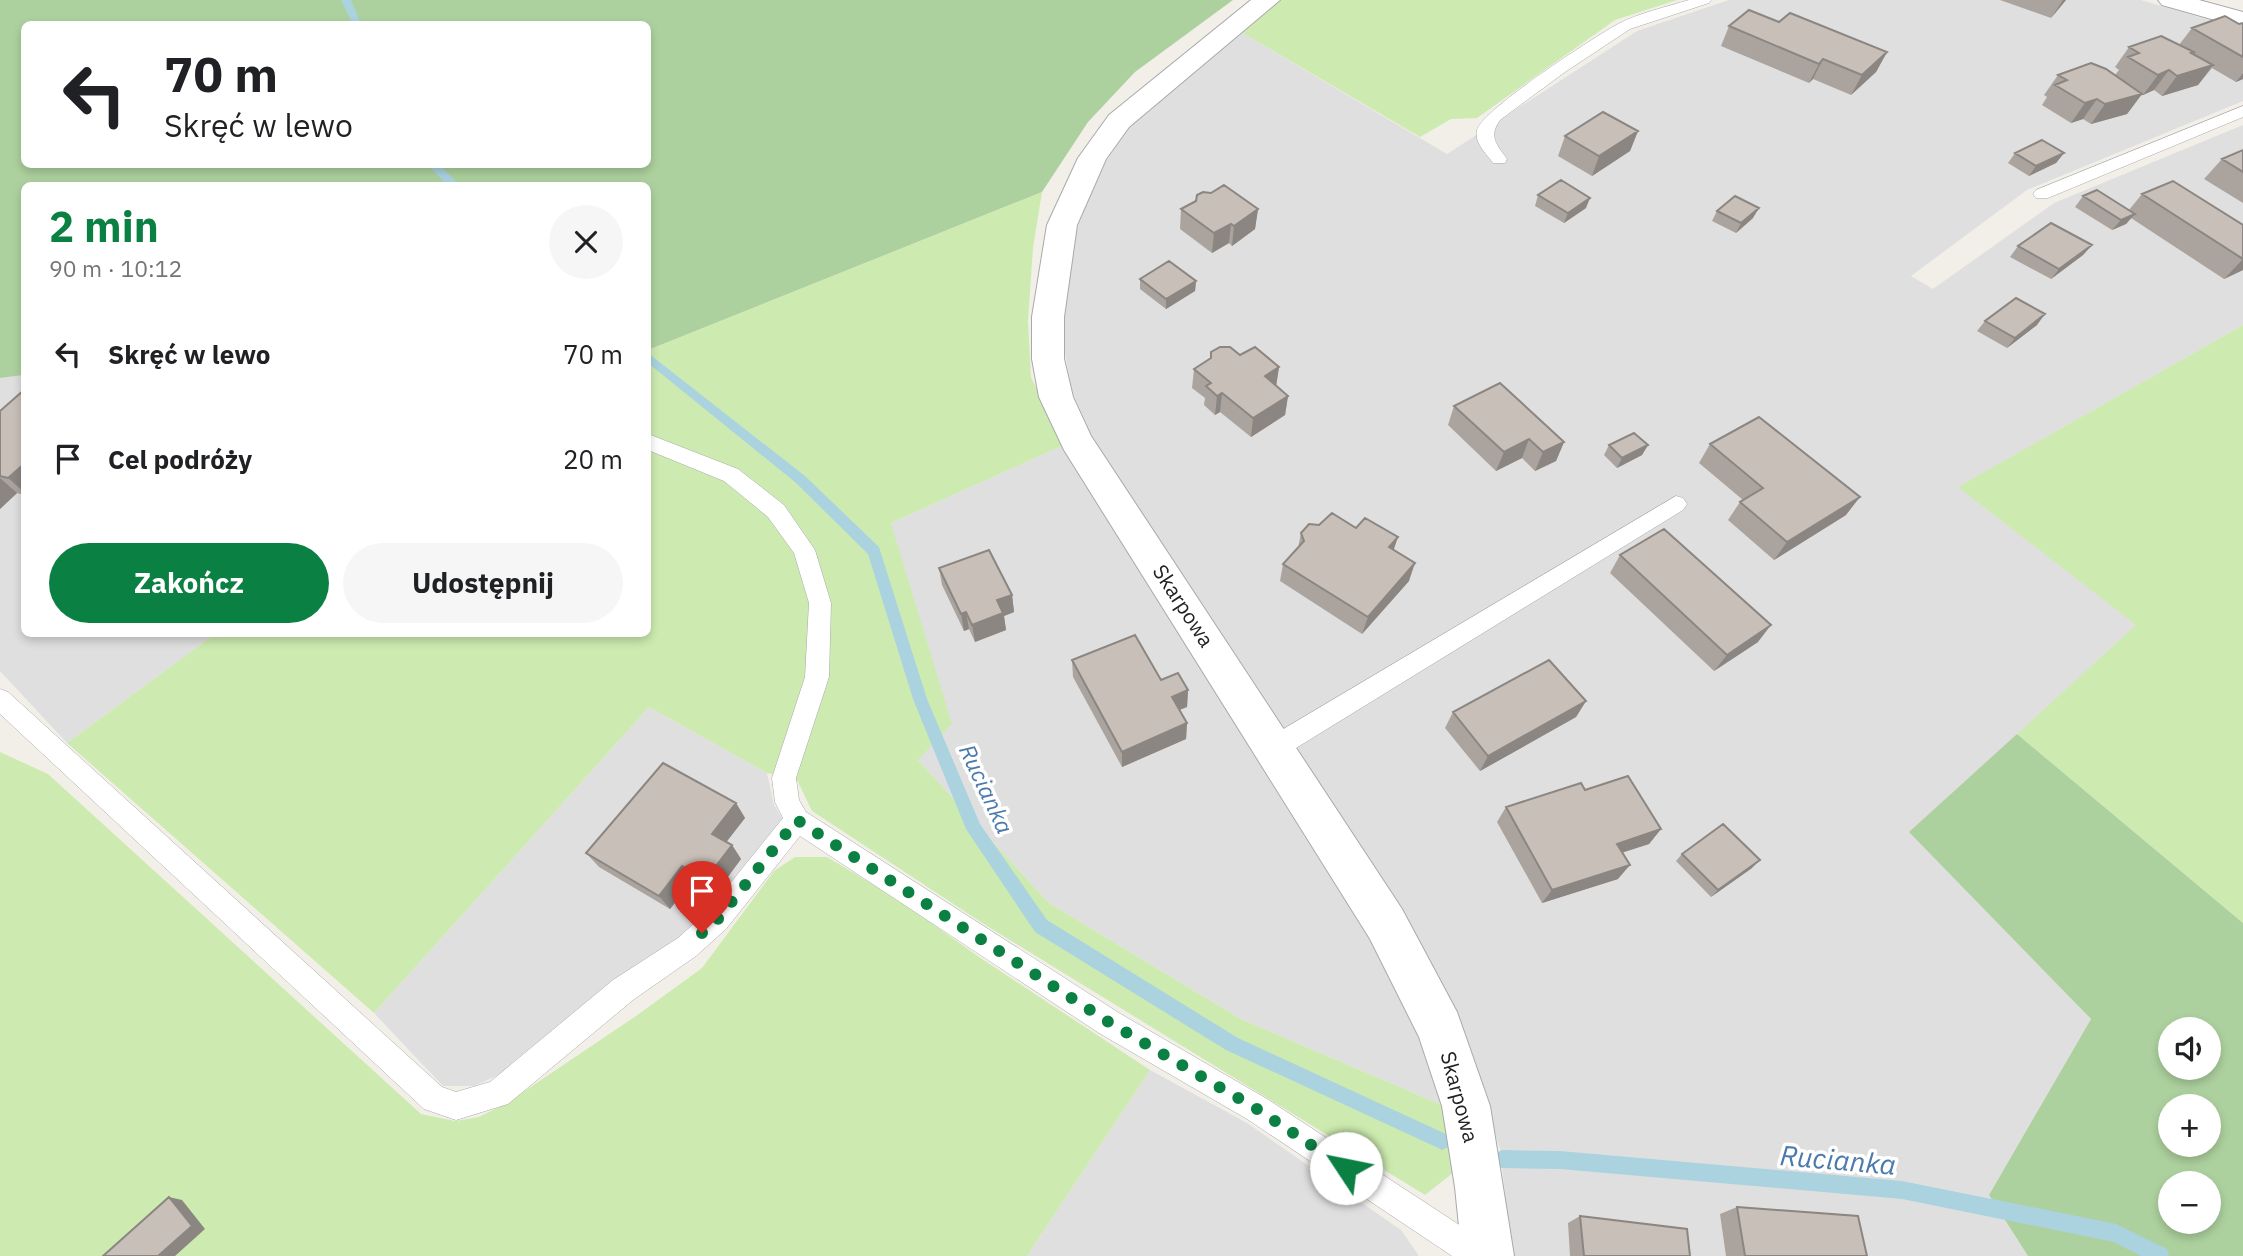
<!DOCTYPE html>
<html lang="pl">
<meta charset="utf-8">
<style>
body{margin:0;font-family:"IBM Plex Sans",sans-serif;background:#f6f6f6;color:#202124;height:100vh;display:flex;flex-direction:column;font-size:26px;white-space:nowrap}
*{box-sizing:border-box;margin:0}
p{font-size:23px;color:#757577}
.icon{flex:none;width:38px;height:38px;fill:none;stroke:currentColor;stroke-width:2;stroke-linecap:round;stroke-linejoin:round}
.map{position:relative;flex:1;overflow:hidden}
.sheet{position:absolute;left:21px;top:182px;width:630px;height:455px;display:flex;flex-direction:column;background:#fff;border-radius:10px;box-shadow:0 4px 10px #0003}
.sheet>*{flex:none}
.hud{position:absolute;left:21px;top:21px;width:630px;height:147px;border-radius:10px;box-shadow:0 4px 10px #0003;background:#fff;color:#202124;overflow:hidden}
.fabs{position:absolute;left:2158px;top:1017px;display:grid;gap:14px}
.fabs a{display:grid;place-items:center;width:63px;height:63px;border-radius:50%;background:#fff;box-shadow:0 4px 10px #0003;font-size:35px}
.pin{position:absolute;display:grid;place-items:center;width:60px;height:60px;color:#fff;margin:-72px -30px;border-radius:50% 50% 50% 0;rotate:-45deg;box-shadow:0 0 7px #0007}
.pin .icon{rotate:45deg}
.me{position:absolute;width:77px;margin:-38px;rotate:304deg;stroke-linejoin:round;filter:drop-shadow(0 0 5px #0008)}
.turn{display:flex;align-items:center;gap:24px;height:147px;padding:0 28px;font-size:32px}
.turn .icon{width:91px;height:91px;stroke-width:2.5}
.turn b{display:block;font-size:49px;line-height:60px}
.round{display:grid;place-items:center;flex:none;width:74px;height:74px;border-radius:37px;background:#f6f6f6}
.headline{display:flex;align-items:center;justify-content:space-between;height:119px;padding:0 28px}
h1{font-size:42px;font-weight:700;line-height:52px;color:#0b8043}
.action{display:flex;gap:14px;margin-top:auto;padding:14px 28px}
.action a{flex:1;height:80px;border-radius:42px;background:#0b8043;color:#fff;font-size:28px;font-weight:700;line-height:80px;text-align:center}
.action a+a{background:#f6f6f6;color:#202124}
ul{padding:0;list-style:none}
li{display:flex;align-items:center;gap:21px;height:105px;padding:0 28px}
li div{flex:1}
li b{display:block;font-size:26px}
li em{font-style:normal}
.map>svg:first-child{display:block}
.residential{fill:#e0dfdf}
.grass{fill:#cdebb0}
.forest{fill:#add19e;fill-rule:evenodd}
.lines{fill:none;stroke-linecap:round;stroke-linejoin:round}
.stream{fill:#aad3df;fill-rule:evenodd}
.lane-casing{stroke:#a9a9a9;stroke-width:1}
.street-casing{stroke:#a9a9a9;stroke-width:2}
.lane{fill:#fff;fill-rule:evenodd}
.street{fill:#fff;fill-rule:evenodd}
.wall{fill:#aba49e}
.shaded-wall{fill:#8b8681}
.building{fill:#c7bfb8;stroke:#8b8681;stroke-width:2}
.route{stroke:#0b8043;stroke-width:12;stroke-dasharray:0 21.6}
.labels{text-anchor:middle;stroke-width:7;stroke-linejoin:round;paint-order:stroke}
.street-label{font-size:21px;fill:#222;stroke:#fff}
.water-label{font-size:23px;font-style:italic;fill:#4a7aab;stroke:#fff}
.near-water-label{font-size:28px;font-style:italic;fill:#4a7aab;stroke:#fff}
</style>
<div class="map">
<svg width="2243" height="1256" viewBox="0 0 2243 1256">
<rect width="100%" height="100%" fill="#f2efe9"/>
<!-- residential -->
<path class="residential" d="M1729 0H2141L2243 30V101L2027 190 1911 276 1933 289 2054 203 2243 125V325L1959 487 2137 625 1910 832 2091 1019 1989 1195 2028 1256H1512L1500 1149 1483 1098 1204 617 1093 438 1072 391 1062 337 1067 260 1085 206 1107 160 1129 127 1241 32 1447 154 1637 31Z
M24 375V634H215L67 743 0 671V378Z
M1064 445 1375 929 1449 1108 1241 1019 1049 903 918 760 891 523Z
M649 707 767 773 774 805 784 821 707 910 678 940 503 1073 474 1086H443L374 1013Z
M1150 1070 1247 1123 1401 1230 1419 1256H1027Z"/>
<!-- grass -->
<path class="grass" d="M1281 0H1677L1615 20 1477 118 1451 119 1420 137 1241 32Z
M1042 192 1033 248 1028 321 1031 377 1064 445 891 523 952 724 918 760 1049 903 1241 1019 1449 1108 1458 1169 1425 1195 987 926 812 811 797 780 767 773 649 707 374 1013 67 743 215 634H648V350Z
M2243 325V923L2017 734 2136 625 1958 487Z
M0 752 48 774 421 1114 455 1121 479 1117 507 1103 636 1016 702 968 774 871 795 857H827L899 900 979 957 1150 1070 1027 1256H0Z"/>
<!-- forest -->
<path class="forest" d="M0 0H1233L1135 72 1088 122 1042 192 648 350V186H24V375L0 378ZM24 24H648V164H24Z
M2017 734 2243 923V1256H2028L1989 1195 2091 1019 1909 832ZM2208 1029V1068H2170V1029ZM2170 1106H2208V1144H2170ZM2170 1183H2208V1222H2170Z"/>
<g class="lines">
<!-- stream -->
<path class="stream" d="M341 0H351L361 24H353Z
M427 164H439L460 186H448Z
M648 353 805 476 879 547 927 699 980 824 1047 920 1238 1038 1448 1135 1451 1141 1448 1147 1442 1150 1436 1147 1226 1050 1035 932 966 829 913 699 868 554 795 482 648 363Z
M1502 1150 1560 1151 1902 1181 2116 1224 2167 1249 2169 1256H2141L2114 1242 1902 1199 1560 1169 1502 1168 1496 1165 1493 1159 1496 1153Z"/>
<!-- lane casing -->
<g class="lane-casing">
<path id="lane" d="M1689 0H1711L1709 3 1630 29 1565 72 1500 120C1488 137 1497 145 1507 159L1505 163H1493C1486 153 1474 143 1477 130 1482 110 1594 37 1618 24 1639 13 1666 7 1689 0Z
M2243 106V117L2048 198H2036L2033 194 2036 190Z
M648 434 738 469 784 505 815 550 831 603 829 677 796 778 799 800 806 812 1119 1013 1267 1099 1490 1245 1494 1256H1452L1247 1119 1099 1033 800 836 726 929 696 956 633 1000 508 1104 456 1120 424 1109 0 714V689L8 692 442 1087 456 1092 490 1082 613 980 678 938 708 911 783 818 775 802 772 778 805 677 809 603 794 553 768 517 724 481 648 450Z
M1676 496 1683 498 1687 504 1683 510 1283 756 1274 759 1265 756 1262 748 1265 740Z"/>
</g>
<!-- street casing -->
<g class="street-casing">
<path id="street" d="M1251 0H1280L1129 127 1106 159 1077 225 1064 317V359L1073 397 1091 436 1402 909 1457 1012 1490 1106 1514 1256H1462L1455 1187 1442 1106 1419 1037 1370 939 1064 450 1039 397 1032 359V317L1047 225 1078 158 1109 115Z
M2158 0H2199L2243 12V28L2162 5Z"/>
</g>
<!-- lane -->
<use href="#lane" class="lane"/>
<!-- street -->
<use href="#street" class="street"/>
</g>
<!-- wall -->
<path class="wall" d="M2000 0H2066L2051 18Z
M1779 22 1887 52 1876 72 1851 95 1813 79 1809 83 1721 46 1729 26Z
M2243 23V79L2236 82 2212 68 2198 85 2162 96 2154 90 2143 95 2142 94 2127 114 2091 124 2083 119 2071 123 2042 105 2047 97 2044 95 2058 75H2115L2119 70 2115 67 2129 47 2179 45 2192 28 2239 24Z
M1638 131 1630 151 1592 176 1558 156 1565 136Z
M2243 150V203L2204 179 2222 159Z
M2015 153H2064L2056 163 2029 176 2008 163Z
M2142 194 2243 225V270L2224 279 2131 218 2126 224 2112 230 2075 207 2083 196 2129 210Z
M1538 195 1586 208 1564 223 1535 206Z
M1181 209H1258L1255 229 1232 246 1229 243 1212 253 1180 229Z
M1717 211 1753 218 1736 233 1712 221Z
M2092 245 2083 255 2051 279 2010 257 2018 246Z
M1140 279 1196 281 1195 291 1166 309 1140 289Z
M1985 321 2037 325 2007 348 1977 331Z
M1240 355 1279 367 1276 385 1288 396 1285 415 1251 437 1220 412 1215 415 1204 405 1205 398 1192 388 1194 369Z
M24 390V495L17 493 0 509V411Z
M1454 406 1564 442 1556 461 1535 471 1522 458 1496 471 1448 425Z
M1710 444 1846 515 1774 560 1728 520 1740 502 1743 500 1699 463Z
M1609 445H1648L1642 455 1617 468 1604 455Z
M1301 533 1409 581 1362 634 1280 581 1283 564 1298 548Z
M1620 555 1758 642 1714 671 1610 573Z
M939 568 1012 595 1014 612 1004 616 1006 630 975 642 969 629 964 631 942 585Z
M1072 660 1161 680 1188 690 1187 707 1179 710 1187 723 1186 739 1122 767 1073 677Z
M1586 701 1576 717 1480 771 1445 728 1453 712Z
M1585 790 1661 829 1649 844 1622 852 1618 879 1542 903 1497 822 1506 807Z
M736 803 745 818 726 842 732 845 741 859 716 893 693 880 670 909 599 867 586 853Z
M1682 854 1752 868 1711 897 1676 861Z
M1737 1207 1867 1256H1726L1720 1214Z
M1580 1216 1690 1256H1570L1568 1223Z"/>
<!-- shaded-wall -->
<path class="shaded-wall" d="M2063 0H2066L2051 18Z
M1887 52 1876 72 1851 95 1862 75Z
M1823 59 1813 79 1809 83 1819 64Z
M2213 65 2198 85 2162 96 2177 76Z
M2169 70 2154 90 2143 95 2158 75Z
M2243 73V79L2236 82Z
M2142 94 2127 114 2091 124 2105 104Z
M2097 99 2083 119 2071 123 2085 103Z
M1638 131 1630 151 1592 176 1599 156Z
M2064 153 2056 163 2029 176 2036 166Z
M1590 198 1586 208 1564 223 1568 213Z
M1759 208 1753 218 1736 233 1741 223Z
M1258 209 1255 229 1232 246 1234 226Z
M2135 214 2126 224 2112 230 2121 220Z
M1231 224 1229 243 1212 253 1214 233Z
M2092 245 2083 255 2051 279 2059 269Z
M2243 259V270L2224 279Z
M1196 281 1195 291 1166 309V299Z
M2045 314 2037 325 2007 348 2015 338Z
M1279 367 1276 387 1265 376Z
M1222 393 1220 412 1215 415 1217 396Z
M1288 396 1285 415 1251 437 1253 418Z
M1529 439 1522 458 1496 471 1504 452Z
M1564 442 1556 461 1535 471 1543 452Z
M1648 445 1642 455 1617 468 1622 458Z
M24 464V492L8 478Z
M0 478 17 493 0 509Z
M1860 497 1846 515 1774 560 1787 542Z
M1398 537 1392 555 1389 547Z
M1415 563 1409 581 1362 634 1368 617Z
M1012 595 1014 612 1004 616 1006 630 975 642 972 625 997 600Z
M966 612 969 629 964 631 961 614Z
M1771 625 1758 642 1714 671 1727 655Z
M1188 690 1187 707 1171 713 1172 697Z
M1586 701 1576 717 1480 771 1488 756Z
M1187 723 1186 739 1122 767V752Z
M736 803 745 818 721 849 712 834Z
M1661 829 1649 844 1606 858 1617 844Z
M732 845 741 859 716 893 706 879Z
M1760 860 1752 868 1711 897 1718 890Z
M1630 865 1618 879 1542 903 1552 890Z
M682 866 693 880 670 909 659 896Z
M169 1197 182 1200 205 1229 175 1256H158Z"/>
<!-- building -->
<path class="building" d="M1749 10 1779 22 1790 13 1887 52 1862 75 1823 59 1819 64 1729 26Z
M2225 16 2239 24 2243 23V57L2192 28Z
M2161 36 2194 52 2191 53 2213 65 2177 76 2169 70 2158 75 2128 57 2139 53 2129 47Z
M2091 63 2106 69 2142 94 2105 104 2097 99 2085 103 2055 85 2067 80 2058 75Z
M1603 112 1638 131 1599 156 1565 136Z
M2042 140 2064 153 2036 166 2015 153Z
M2243 150V172L2222 159Z
M1561 180 1590 198 1568 213 1538 195Z
M2173 181 2243 225V259L2142 194Z
M1224 185 1258 209 1234 226 1231 224 1214 233 1181 209 1196 201 1197 195 1203 192 1211 193Z
M2097 190 2135 214 2121 220 2083 196Z
M1735 196 1759 208 1741 223 1717 211Z
M2051 223 2092 245 2059 269 2018 246Z
M1169 261 1196 281 1166 299 1140 279Z
M2016 298 2045 314 2015 338 1985 321Z
M1220 347H1230L1240 355 1255 347 1279 367 1265 376 1288 396 1253 418 1222 393 1217 396 1206 386 1211 383 1194 369 1211 358V352Z
M1500 383 1564 442 1543 452 1529 439 1504 452 1454 406Z
M24 390V464L8 478 0 476V411Z
M1759 417 1860 497 1787 542 1740 502 1763 488 1710 444Z
M1634 433 1648 445 1622 458 1609 445Z
M1332 513 1356 528 1365 518 1398 537 1389 547 1415 563 1368 617 1283 564 1304 541 1301 533 1309 524 1319 525Z
M1664 529 1771 625 1727 655 1620 555Z
M989 550 1012 595 997 600 1003 613 972 625 966 612 961 614 939 568Z
M1135 635 1161 680 1178 673 1188 690 1172 697 1187 723 1122 752 1072 660Z
M1549 660 1586 701 1488 756 1453 712Z
M663 763 736 803 712 834 732 845 706 879 682 866 659 896 586 853Z
M1628 776 1661 829 1617 844 1630 865 1552 890 1506 807 1581 783 1585 790Z
M1723 824 1760 860 1718 890 1682 854Z
M169 1197 192 1226 158 1256H103Z
M1737 1207 1858 1216 1867 1256H1745Z
M1580 1216 1687 1229 1690 1256H1584Z"/>
<g class="lines">
<!-- route -->
<path class="route" d="M702 933 717 920 797 820 1110 1023 1257 1109 1346 1168"/>
</g>
<g class="labels">
<!-- street labels -->
<g class="street-label">
<text transform="translate(1183 606) rotate(57)" y="7">Skarpowa</text>
<text transform="translate(1459 1097) rotate(75)" y="7">Skarpowa</text>
</g>
<!-- water labels -->
<g class="water-label">
<text transform="translate(986 789) rotate(65)" y="8">Rucianka</text>
</g>
<!-- near-water labels -->
<g class="near-water-label">
<text transform="translate(1838 1160) rotate(5)" y="10">Rucianka</text>
</g>
</g>
</svg>
<div class="fabs">
<a><svg class="icon" aria-label="sound" viewBox="0 0 24 24"><path d="M4 9h4l5-4v14l-5-4H4zM17 9q2 3 0 6"/></svg></a>
<a>+</a>
<a>−</a>
</div>
<div class="pin" style="left:702px;top:933px;background:#d93025"><svg class="icon" aria-label="arrive" viewBox="0 0 24 24"><path d="M6 21V4h12l-3 4 3 4H6"/></svg></div>
<svg class="me" style="left:1346px;top:1168px" viewBox="-20 -20 40 40"><circle r="19" fill="#fff"/><path d="M0-13L10 11 0 6-10 11z" fill="#0b8043"/></svg>
<div class="hud">
<div class="turn"><svg class="icon" aria-label="left" viewBox="0 0 24 24"><path d="M17 20v-9H6M10 6l-5 5 5 5"/></svg><div><b>70 m</b>Skręć w lewo</div></div>
</div>
<section class="sheet">
<div class="headline"><div><h1>2 min</h1><p>90 m · 10:12</p></div><a class="round"><svg class="icon" aria-label="close" viewBox="0 0 24 24"><path d="M6 6l12 12M18 6L6 18"/></svg></a></div>
<ul>
<li><svg class="icon" aria-label="left" viewBox="0 0 24 24"><path d="M17 20v-9H6M10 6l-5 5 5 5"/></svg><div><b>Skręć w lewo</b></div><em>70 m</em></li>
<li><svg class="icon" aria-label="arrive" viewBox="0 0 24 24"><path d="M6 21V4h12l-3 4 3 4H6"/></svg><div><b>Cel podróży</b></div><em>20 m</em></li>
</ul>
<div class="action"><a>Zakończ</a><a>Udostępnij</a></div>
</section>
</div>
